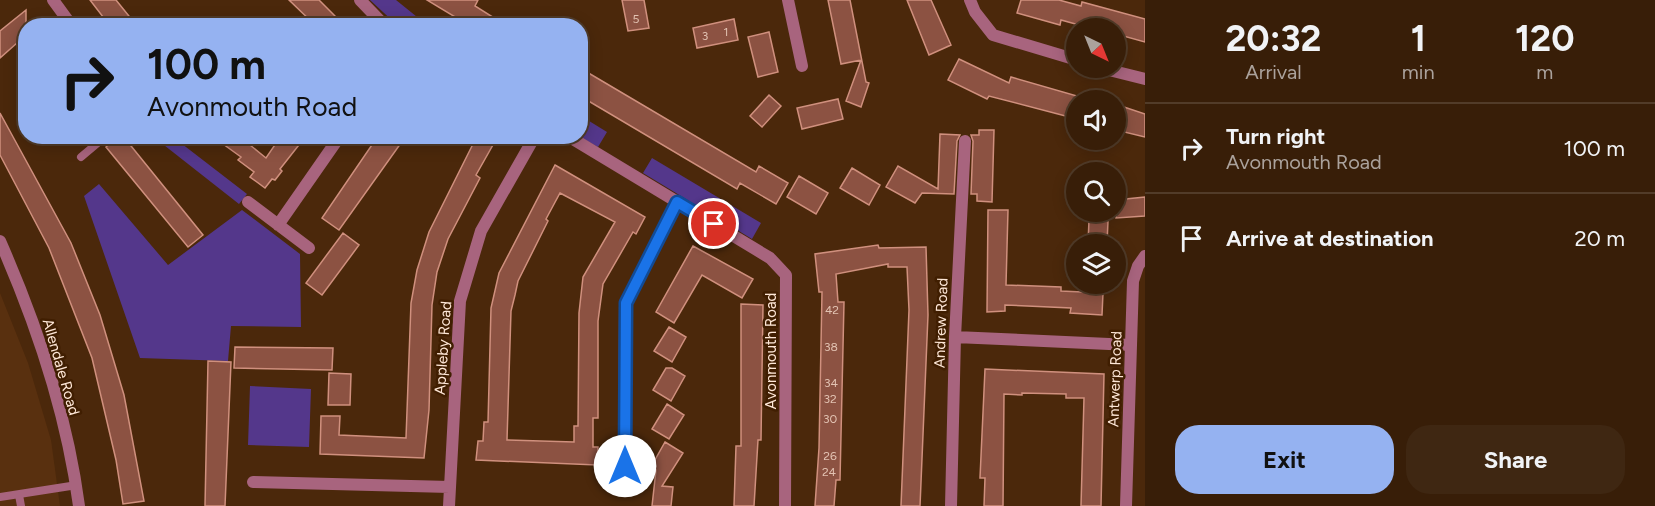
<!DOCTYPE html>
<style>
body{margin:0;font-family:Figtree,sans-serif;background:#3f2712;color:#f1f3f6;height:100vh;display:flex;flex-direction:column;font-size:22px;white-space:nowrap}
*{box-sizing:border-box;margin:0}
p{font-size:20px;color:#aba29c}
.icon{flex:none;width:33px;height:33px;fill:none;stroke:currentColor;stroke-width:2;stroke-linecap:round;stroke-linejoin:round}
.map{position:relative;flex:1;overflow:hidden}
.details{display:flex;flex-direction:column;background:#381e08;width:510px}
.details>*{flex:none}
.top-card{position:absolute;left:18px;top:18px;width:570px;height:126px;border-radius:24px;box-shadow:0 3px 15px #0003,0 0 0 2px #523c29;background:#95b2f1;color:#111;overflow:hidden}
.needle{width:39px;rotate:137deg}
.fabs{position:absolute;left:1066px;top:18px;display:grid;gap:12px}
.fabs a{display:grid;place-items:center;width:60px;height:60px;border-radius:50%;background:#381e08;box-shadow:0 3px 15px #0003,0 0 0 2px #523c29;font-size:30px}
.pin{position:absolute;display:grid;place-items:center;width:51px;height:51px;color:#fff;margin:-26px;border:3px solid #fff;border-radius:50%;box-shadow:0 2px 6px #0007}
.me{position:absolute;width:66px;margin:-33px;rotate:0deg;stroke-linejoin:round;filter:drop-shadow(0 0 4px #0008)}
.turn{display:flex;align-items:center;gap:21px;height:126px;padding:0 30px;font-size:27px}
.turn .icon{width:78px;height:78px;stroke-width:2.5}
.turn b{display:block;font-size:42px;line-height:51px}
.eta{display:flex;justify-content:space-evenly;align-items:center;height:102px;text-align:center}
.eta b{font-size:36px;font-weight:700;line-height:42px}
.action{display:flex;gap:12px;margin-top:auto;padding:12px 30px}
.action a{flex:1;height:69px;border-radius:24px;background:#95b2f1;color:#111;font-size:24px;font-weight:700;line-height:69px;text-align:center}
.action a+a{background:#3f2712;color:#f1f3f6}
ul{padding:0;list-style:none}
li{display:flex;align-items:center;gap:18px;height:90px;padding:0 30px;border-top:2px solid #523c29}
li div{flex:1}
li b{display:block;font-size:22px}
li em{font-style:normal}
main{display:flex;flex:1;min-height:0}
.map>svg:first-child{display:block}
.built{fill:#59300f}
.green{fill:#54378b}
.building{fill:#8c5242;stroke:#d0907e;stroke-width:1.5;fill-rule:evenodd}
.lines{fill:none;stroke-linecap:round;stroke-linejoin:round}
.service{stroke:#a8647e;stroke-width:8}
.minor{stroke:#a8647e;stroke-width:12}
.tertiary{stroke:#a8647e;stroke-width:12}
.route-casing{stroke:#114b97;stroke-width:15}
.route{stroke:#1a73e8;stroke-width:10}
.labels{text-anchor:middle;stroke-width:5;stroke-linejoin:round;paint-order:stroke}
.number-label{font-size:12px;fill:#e2c2b2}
.street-label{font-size:15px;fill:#fee7d7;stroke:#401e01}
</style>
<main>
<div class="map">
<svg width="1145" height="506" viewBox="0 0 1145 506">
<rect width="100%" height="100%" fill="#4b280b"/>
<!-- built -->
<path class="built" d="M0 293 28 363 51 440 60 506H0Z"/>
<!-- green -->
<path class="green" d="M370 0H396L427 25H397Z
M581 116 607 132 598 147 580 137Z
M157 137H173L247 194 239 204 155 138Z
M652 158 761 223 752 239 643 173Z
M99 184 168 265 242 210 300 254 301 327 231 326 228 361 140 358 84 196Z
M250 386 311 389 309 447 248 445Z"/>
<!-- building -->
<path class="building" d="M90 0H116L137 26H110Z
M289 0H319L335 16 326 26H316Z
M427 0H478L475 6 507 26H470Z
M622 0H644L649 28 628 31Z
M828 0H850L866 82 869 83 861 107 846 101 861 60 841 64Z
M907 0H931L951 45 929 55Z
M1021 0H1059L1081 6 1082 2 1145 19V42L1116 34V28H1090L1061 20 1060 25 1017 13Z
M26 10V53L17 43 0 58V31Z
M734 19 738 40 697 48 693 28Z
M769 32 778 72 758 77 748 37Z
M959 59 1009 83 1011 77 1077 96V119L989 96 987 99 948 80Z
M580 68 756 172 759 166 788 183 776 204 740 183 737 189 580 96Z
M769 95 781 106 762 127 750 116Z
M838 99 843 119 802 129 797 108Z
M1121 106 1145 114V137L1116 130Z
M0 113 71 243 100 315 124 395 144 501 123 504 116 460 92 358 49 248 0 155Z
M979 130H994L992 202 977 201V194H971L973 141 971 135H979Z
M940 134 960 135 957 141 954 194 922 193 915 203 886 187 898 166 938 189Z
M118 136H123L203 235 188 247 106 147Z
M212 136H239L266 158 281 136H306L280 169 282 171 275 180 272 179 265 188 250 177 254 172 238 160 241 157Z
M378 136H406L339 230 322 218Z
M477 136H498L476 175 480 178 448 239 437 272 432 305 429 410 424 458 320 454 321 416H340L339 435 406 438 411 303 417 270 429 232Z
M555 165 645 217 636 234 633 232 603 284 598 321V418H593V447H598L597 465 476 460 478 441H483L484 422H488L491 308 499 273ZM560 193 615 222 583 277 579 313 578 426H574V442L507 440 511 311 515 295 518 281 548 221 546 219Z
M852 168 880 185 869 205 840 188Z
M799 176 828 193 816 214 787 197Z
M1145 197V216L1116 218V200Z
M988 210H1008L1006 285 1061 287V291L1103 293 1102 315 1070 313 1071 308 1005 305V311L987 312Z
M1089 220 1108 221 1107 244H1088Z
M343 233 359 245 322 295 306 283Z
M878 245 879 248 926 247 928 315 920 506H901L909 310 907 267H888V264L836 274 838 302H844L840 480H836L834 506H815L819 448 822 292H819L815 254Z
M693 246 753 279 742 298 702 275 674 323 656 312Z
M741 304 763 305 761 440H758L754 506H734L736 446H741Z
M669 327 686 337 672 362 654 351Z
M235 347 333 348 332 370 234 368Z
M208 361 231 362 225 506H205Z
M666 368H672L685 376 671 401 653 390Z
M985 369 1104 374 1101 506H1081L1084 398H1066V394L1022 393V395L1004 394 1003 506H984L985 478H980Z
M329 373 351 374 350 405H328Z
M667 404 684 415 669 439 652 429Z
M665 442 683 453 662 486 673 487 671 506H652L656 470 651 467Z"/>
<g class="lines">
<!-- service -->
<path class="service" d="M81 157 106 136
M19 495 21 506
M0 497 77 485"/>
<!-- minor -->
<path class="minor" d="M53 0 72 26
M360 0 385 26
M788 0 802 66
M970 0 975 12 993 35 1077 60
M1101 68 1145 79
M568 136 770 258 786 275 785 506
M248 202 309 248
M278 225 340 136
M955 337 1131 345
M253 482 450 487
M624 489 625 303 677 202
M449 506 460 301 481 231 535 136
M951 506 955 337 965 141
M1126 506 1133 281 1138 266 1145 256"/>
<!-- tertiary -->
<path class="tertiary" d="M0 241C37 325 67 415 79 506"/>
</g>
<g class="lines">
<!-- route casing -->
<g class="route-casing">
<path id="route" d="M625 466 626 303 677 202 714 224"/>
</g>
<!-- route -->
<use href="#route" class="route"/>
</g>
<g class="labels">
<!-- number labels -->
<g class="number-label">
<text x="636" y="23">5</text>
<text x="726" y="36">1</text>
<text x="705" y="40">3</text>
<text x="832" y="314">42</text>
<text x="831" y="351">38</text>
<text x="831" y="387">34</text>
<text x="830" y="403">32</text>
<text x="830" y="423">30</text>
<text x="830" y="460">26</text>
<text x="829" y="476">24</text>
</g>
<!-- street labels -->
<g class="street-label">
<text transform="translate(941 323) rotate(-88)" y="5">Andrew Road</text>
<text transform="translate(443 348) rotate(-86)" y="5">Appleby Road</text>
<text transform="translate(771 351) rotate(-90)" y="5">Avonmouth Road</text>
<text transform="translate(61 367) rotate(74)" y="5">Allendale Road</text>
<text transform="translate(1115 379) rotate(-88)" y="5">Antwerp Road</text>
</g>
</g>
</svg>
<div class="fabs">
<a><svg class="needle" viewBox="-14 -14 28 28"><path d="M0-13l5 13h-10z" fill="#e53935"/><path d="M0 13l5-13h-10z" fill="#aba29c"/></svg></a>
<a><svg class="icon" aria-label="sound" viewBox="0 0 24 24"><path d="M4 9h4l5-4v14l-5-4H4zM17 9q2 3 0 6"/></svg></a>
<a><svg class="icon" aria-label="search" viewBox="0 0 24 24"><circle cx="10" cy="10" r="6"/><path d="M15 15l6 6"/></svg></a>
<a><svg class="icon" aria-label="layers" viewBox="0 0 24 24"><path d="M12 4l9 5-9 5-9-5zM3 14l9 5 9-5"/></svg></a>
</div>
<div class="pin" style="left:714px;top:224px;background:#d93025"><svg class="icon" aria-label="arrive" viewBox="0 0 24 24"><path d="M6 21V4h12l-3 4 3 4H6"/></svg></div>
<svg class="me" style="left:625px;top:466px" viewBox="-20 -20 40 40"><circle r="19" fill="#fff"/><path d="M0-13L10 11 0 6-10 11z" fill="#1a73e8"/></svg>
<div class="top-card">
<div class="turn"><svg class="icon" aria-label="right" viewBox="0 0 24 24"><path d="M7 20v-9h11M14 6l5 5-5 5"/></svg><div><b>100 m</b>Avonmouth Road</div></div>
</div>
</div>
<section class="details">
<div class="eta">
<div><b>20:32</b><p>Arrival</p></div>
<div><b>1</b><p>min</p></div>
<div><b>120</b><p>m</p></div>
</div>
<ul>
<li><svg class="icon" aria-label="right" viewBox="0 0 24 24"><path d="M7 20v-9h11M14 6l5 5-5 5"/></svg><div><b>Turn right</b><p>Avonmouth Road</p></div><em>100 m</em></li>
<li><svg class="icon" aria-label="arrive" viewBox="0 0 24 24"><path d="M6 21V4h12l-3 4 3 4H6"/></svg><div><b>Arrive at destination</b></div><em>20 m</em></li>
</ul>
<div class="action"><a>Exit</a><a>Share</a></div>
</section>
</main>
